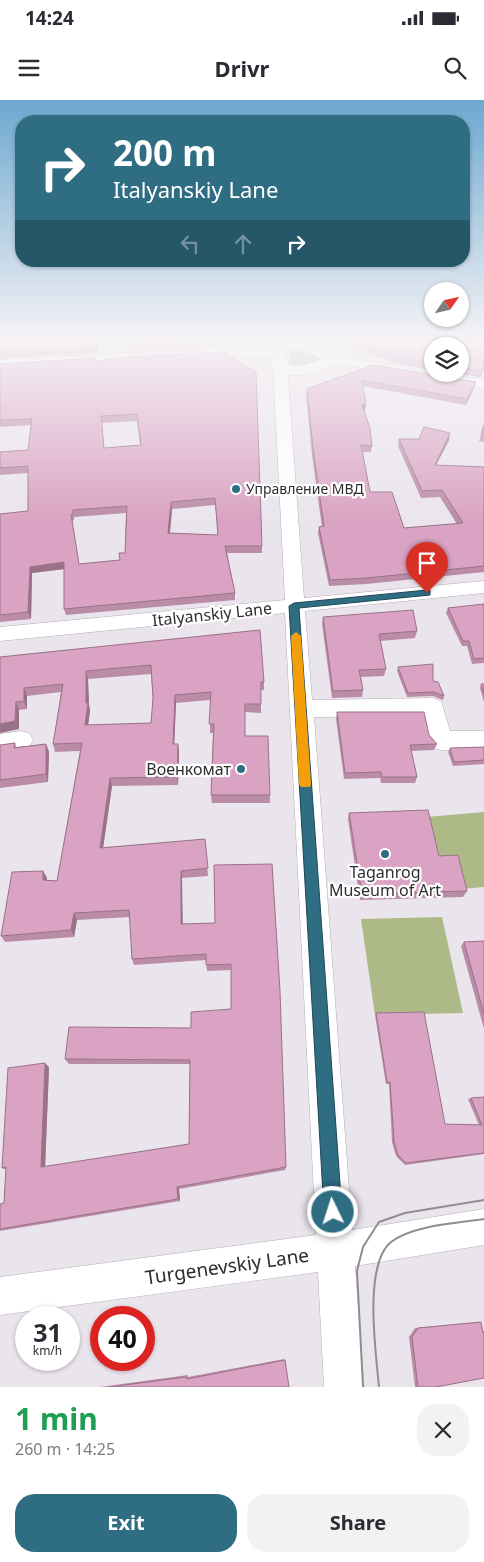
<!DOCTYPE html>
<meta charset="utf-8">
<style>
body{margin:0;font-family:"Noto Sans",sans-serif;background:#f2f2f3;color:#2b2b33;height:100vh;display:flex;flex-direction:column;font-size:19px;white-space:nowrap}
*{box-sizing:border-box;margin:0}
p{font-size:16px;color:#7c7c81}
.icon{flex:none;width:28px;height:28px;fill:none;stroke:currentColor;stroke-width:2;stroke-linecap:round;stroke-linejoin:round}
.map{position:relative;height:1287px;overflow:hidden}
.drawer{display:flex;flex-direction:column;background:#fff;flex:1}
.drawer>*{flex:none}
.banner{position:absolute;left:15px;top:15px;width:455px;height:152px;border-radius:20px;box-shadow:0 1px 4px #0004;background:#2f6d83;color:#fff;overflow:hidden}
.needle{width:32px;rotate:56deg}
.buttons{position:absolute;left:424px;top:182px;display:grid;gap:10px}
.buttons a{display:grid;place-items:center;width:45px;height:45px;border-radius:50%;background:#fff;box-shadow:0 1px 4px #0004;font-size:25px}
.speed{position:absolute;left:15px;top:1206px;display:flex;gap:10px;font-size:25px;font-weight:700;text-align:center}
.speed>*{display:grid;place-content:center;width:65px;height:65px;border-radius:50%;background:#fff;box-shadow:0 1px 4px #0004;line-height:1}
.speed small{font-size:12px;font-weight:400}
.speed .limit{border:8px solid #d22;background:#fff;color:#111}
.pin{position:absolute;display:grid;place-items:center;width:42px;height:42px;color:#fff;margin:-51px -21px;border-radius:50% 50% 50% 0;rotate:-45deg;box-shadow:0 0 5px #0007}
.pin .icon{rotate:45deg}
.me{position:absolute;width:55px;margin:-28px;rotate:356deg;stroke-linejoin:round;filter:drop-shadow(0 0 4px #0008)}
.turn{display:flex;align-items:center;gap:18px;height:105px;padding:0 15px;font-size:22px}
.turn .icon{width:65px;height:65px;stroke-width:2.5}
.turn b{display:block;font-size:35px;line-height:42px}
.lanes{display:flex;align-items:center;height:48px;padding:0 15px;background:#0003;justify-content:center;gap:25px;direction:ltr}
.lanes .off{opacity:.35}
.round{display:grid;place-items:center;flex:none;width:52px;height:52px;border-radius:20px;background:#f2f2f3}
.head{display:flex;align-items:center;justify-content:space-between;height:85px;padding:0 15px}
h1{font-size:30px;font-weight:700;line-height:38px;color:#1e9e55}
.button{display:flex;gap:10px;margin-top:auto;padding:10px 15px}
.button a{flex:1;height:58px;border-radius:20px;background:#2f6d83;color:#fff;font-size:20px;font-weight:700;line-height:58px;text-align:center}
.button a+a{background:#f2f2f3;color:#2b2b33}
.status{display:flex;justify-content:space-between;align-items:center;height:35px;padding:0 25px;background:#fff;direction:ltr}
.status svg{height:14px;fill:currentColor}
header{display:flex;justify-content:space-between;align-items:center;height:65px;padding:0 15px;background:#fff;font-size:22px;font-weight:700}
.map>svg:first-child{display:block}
.green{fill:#adba88}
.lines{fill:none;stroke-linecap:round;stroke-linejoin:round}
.minor-casing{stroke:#b4afb6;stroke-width:1}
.major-casing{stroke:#b4afb6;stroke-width:1}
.minor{fill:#fff;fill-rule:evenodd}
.major{fill:#fff;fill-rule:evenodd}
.tram{stroke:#918d92;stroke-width:2}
.wall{fill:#bb8ca8;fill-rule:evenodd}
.shaded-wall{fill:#997288}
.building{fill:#daa3c3;stroke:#997288;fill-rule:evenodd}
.route{fill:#2f6d83;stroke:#1f4755}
.slow{fill:#f59e0b}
.poi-dot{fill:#2f6d83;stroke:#fff;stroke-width:2}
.labels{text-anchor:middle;stroke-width:4.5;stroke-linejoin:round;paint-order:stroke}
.far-poi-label{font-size:14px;fill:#2f2c2f;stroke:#fff;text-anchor:start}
.street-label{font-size:16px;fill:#2f2c2f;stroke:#fff}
.poi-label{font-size:16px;fill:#2f2c2f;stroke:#fff;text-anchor:end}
.near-street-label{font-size:19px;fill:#2f2c2f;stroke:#fff}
</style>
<div class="status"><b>14:24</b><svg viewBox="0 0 49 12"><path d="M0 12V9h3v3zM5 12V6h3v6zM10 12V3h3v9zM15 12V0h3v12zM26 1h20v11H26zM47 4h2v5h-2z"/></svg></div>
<header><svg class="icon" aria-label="menu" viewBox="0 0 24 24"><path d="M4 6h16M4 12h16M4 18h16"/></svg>Drivr<svg class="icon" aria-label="search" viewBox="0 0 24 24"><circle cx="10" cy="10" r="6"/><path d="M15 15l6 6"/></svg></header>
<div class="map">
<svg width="484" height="1287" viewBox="0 0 484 1287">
<rect width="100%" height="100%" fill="#eae4ec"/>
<!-- green -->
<path class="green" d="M295 248H300L324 258C314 263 300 269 290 263L289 252Z
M484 712V787L461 789 419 763 426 717Z
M442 817 463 913 375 915 361 819Z"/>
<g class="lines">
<!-- minor casing -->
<g class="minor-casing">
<path id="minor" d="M254 248 279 250 286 254 279 258 254 256 191 258 184 254 191 250Z
M153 252 160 256 158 259 0 268V260Z
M337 256 404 267 411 271 404 275 332 263 330 260Z
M280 262 287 266 304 498 484 481V493L305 511 312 600 433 598 441 601 450 631H484V649L441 650 433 648 429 641 424 616 314 617 352 1130 484 1109V1145L355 1166 364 1287H324L318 1172 0 1215V1177L316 1135 285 513 0 541V527L285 500 273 266Z
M445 274 484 280V288L440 281 438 278 440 275Z
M21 631 29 633 33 640 29 647 0 652V634Z"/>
</g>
<!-- major casing -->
<g class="major-casing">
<path id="major" d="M269 241C292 239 311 241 332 251 337 254 342 255 345 260L343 263C325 269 286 286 272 266ZM293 249 302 250 323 259C312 263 299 269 288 264L286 250Z"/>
</g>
<!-- minor -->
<use href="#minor" class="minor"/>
<!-- major -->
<use href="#major" class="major"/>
<!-- tram -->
<path class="tram" d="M363 1287 357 1171 363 1147 379 1122 405 1113 484 1100
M379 1287C376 1253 363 1165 391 1142 413 1125 458 1123 484 1119"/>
</g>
<!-- wall -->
<path class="wall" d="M0 241H99L97 253 0 258Z
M129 241H222L211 247 130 251Z
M337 241H484V268L480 277 457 274H460V246H432V270L395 263Z
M95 258V261L262 446V453H227L235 493V500L66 515 64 509V469L32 473 31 519 0 522V414L28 411V373L0 375V352L28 350 31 325 0 327V264ZM137 321 140 345 104 348 102 323ZM215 405 218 435 170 433 172 409ZM126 413 125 453 120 460 79 464 72 421 74 420V417Z
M373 265 476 282 474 288 466 305 363 286 366 304 365 310 364 311 372 346 371 352H362L370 392 404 428 457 424 440 397 421 398 398 346 399 339 449 340 436 365 484 367V472L366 484 329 486 318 433 319 427H322L312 355 306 295 307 289Z
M484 325V342L479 341Z
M484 504V563L472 564 467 546H462L446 513 448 508Z
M323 517 417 531 415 538 380 541 386 569 384 576 361 577 363 590 362 597 332 598 322 524Z
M260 530 264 582V590H261V613L245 612V636L270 695V703H212L211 695 213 633H210V600L176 603 174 644H178L179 652 178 685 112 686 103 748 205 739 208 776 182 778V824L215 823 214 765 286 1067 285 1070 179 1089 180 1101 0 1131V1104L4 1103 6 1070 2 1068 49 967 45 1067 189 1044 190 964H69L65 959 191 928 231 909V870L207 871 206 860 134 865 132 859 130 817 77 820 74 837 5 842 1 836 43 771 47 778V780L57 781 80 651 55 652 53 644 61 592 27 596V609L19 610V629L0 557ZM151 574 153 598 151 623 88 625 90 611 89 605 88 579Z
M398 567 433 581 444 596 443 600 433 596 407 597 397 571Z
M481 584H484V602L480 588Z
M337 612 429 635 437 644 434 650 411 651 417 677 415 683H381L380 678 344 679 336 619Z
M15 643 16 647 46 644 49 652 48 682 0 688V645Z
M484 647V664L453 666 448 652 450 648Z
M349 713 439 756 467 791 463 797 360 800 348 719Z
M484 841V929L461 846 464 842Z
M376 913 445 1024 479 1025 468 999 471 998 484 997V1054L405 1065 396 1056 392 1042 389 984H386L375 915Z
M478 1222H481L483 1231H484V1278L436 1287H415L409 1237 415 1228Z
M284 1259 285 1260 289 1287H100L188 1275V1277Z"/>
<!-- shaded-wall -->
<path class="shaded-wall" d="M97 241H99L97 253 96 247Z
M211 241H222L211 247Z
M484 265V268L480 277 481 271Z
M476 282 474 288 466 305 467 299Z
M366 304 365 310 361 312 362 305Z
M450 333 449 340 433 371 435 365Z
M171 402 172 409 169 440 168 433Z
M64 462 65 469 32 473 31 519 28 512 30 467Z
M86 571 88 579 89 605 90 611 87 633 85 625 86 603Z
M24 588 27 596V609L24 601Z
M175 595 176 603 174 652 173 644Z
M16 602 19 610V629L0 633V624Z
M46 644 49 652 48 682 46 674Z
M178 644 179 652 178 685 177 677Z
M110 678 112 686 102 755 100 748Z
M43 771 47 778 46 787 43 780Z
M181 771 182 778 183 830 181 824Z
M74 813 77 820 74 837 71 830Z
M45 963 49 967 45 1070 41 1067Z
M177 1087 179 1089 180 1101 178 1099Z"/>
<!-- building -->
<path class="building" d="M0 241H97L96 247 0 252Z
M129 241H211L129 245Z
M354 241H484V265L481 271 460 267V246H432V263L397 257Z
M223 252 256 272 262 446H225L235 493 64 509V462L30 467 28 512 0 515V414L28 411V366L0 368V352L28 350 32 319 0 320V264L95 258V261L129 257ZM137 314 141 345 104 348 101 316ZM215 398 218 435 168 433 171 402ZM127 406 125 453H119L120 460 79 464 71 414H73V410Z
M373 265 476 282 467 299 362 280 366 304 362 305 370 328 372 346 361 345 370 392H392L404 428 463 423 442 390 422 391 399 339H419L424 327 450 333 435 365 484 367V466L367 478 330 480 319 427 324 426 313 348 307 289Z
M484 325V335L481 334Z
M484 504V558L474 559 469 541H463L448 508Z
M413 510 417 531 379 534 386 569 359 570 363 590 333 591 323 517Z
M260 530 264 582H261V604H245V636H268L270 695H211L214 624H209L211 592 175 595 173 644H178L177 677 110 678 100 748 205 739 208 768 181 771V824L215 823 214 765 272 764 280 891 286 1067 177 1087 178 1099 0 1129V1104L4 1103 6 1067 2 1068 8 968 45 963 41 1067 189 1044 190 960 65 959 69 927 191 928V912L231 909V864L206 865V854L132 859 129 810 74 813 71 830 1 836 12 772 43 771V780L57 781 82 643 53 644 63 584 24 588V601L16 602 15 621 0 624V557ZM151 565 153 598 151 623 85 625 88 603H86V571Z
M433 564V581L438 582 444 596 434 592 408 593 398 567Z
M481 584H484V593Z
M337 612H424L429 635 437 644 410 645 417 677H382L381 672 345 673Z
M15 643 14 648 46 644V674L0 680V645Z
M484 647V660L454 662 450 648Z
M428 710 439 756 458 755 467 791 362 794 349 713Z
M484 841V914L464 842Z
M424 912 445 1024 482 1025 471 998 484 997V1053L406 1063 398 1055 394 1041 390 982H387L376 913Z
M481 1222 483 1233 484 1232V1278L436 1287H418L412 1237 418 1228Z
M285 1260 289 1287H109L186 1277 187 1279Z"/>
<!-- sky -->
<linearGradient id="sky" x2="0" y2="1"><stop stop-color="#6ca8d0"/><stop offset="0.57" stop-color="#f6f3f6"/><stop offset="1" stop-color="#f6f3f6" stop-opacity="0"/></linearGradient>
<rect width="484" height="421" fill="url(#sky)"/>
<!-- route -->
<path class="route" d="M427 490H430V495L299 508 342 1112 339 1119 333 1121 327 1119 324 1112 289 506 294 503Z"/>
<!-- slow -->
<path class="slow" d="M296 532 301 536 311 684 310 687H301L299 684 291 536Z"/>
<!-- markers -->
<g class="poi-dot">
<circle cx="236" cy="389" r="5"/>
<circle cx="241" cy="669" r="5"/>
<circle cx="385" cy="754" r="5"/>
</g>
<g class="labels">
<!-- far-poi labels -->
<g class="far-poi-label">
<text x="246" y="394">Управление МВД</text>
</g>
<!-- street labels -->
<g class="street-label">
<text transform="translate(212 514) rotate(-6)" y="6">Italyanskiy Lane</text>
</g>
<!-- poi labels -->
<g class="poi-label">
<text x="231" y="675">Военкомат</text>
<text x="385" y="778" text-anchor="middle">Taganrog<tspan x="385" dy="18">Museum of Art</tspan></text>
</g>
<!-- near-street labels -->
<g class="near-street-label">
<text transform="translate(227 1166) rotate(-8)" y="7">Turgenevskiy Lane</text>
</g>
</g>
</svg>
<div class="buttons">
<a><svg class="needle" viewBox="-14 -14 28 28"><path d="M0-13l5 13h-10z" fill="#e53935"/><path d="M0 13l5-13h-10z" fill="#7c7c81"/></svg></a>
<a><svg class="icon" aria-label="layers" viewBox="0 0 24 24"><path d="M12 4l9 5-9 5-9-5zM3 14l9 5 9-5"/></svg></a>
</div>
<div class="speed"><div>31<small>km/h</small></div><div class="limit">40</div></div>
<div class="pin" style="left:427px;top:493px;background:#d93025"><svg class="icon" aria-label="arrive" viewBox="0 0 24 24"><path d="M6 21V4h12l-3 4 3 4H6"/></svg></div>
<svg class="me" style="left:333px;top:1112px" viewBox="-20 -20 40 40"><circle r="17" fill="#2f6d83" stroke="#fff" stroke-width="3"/><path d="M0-11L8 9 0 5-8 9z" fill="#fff"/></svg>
<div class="banner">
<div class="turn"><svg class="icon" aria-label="right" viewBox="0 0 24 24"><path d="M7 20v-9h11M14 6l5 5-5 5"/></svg><div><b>200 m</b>Italyanskiy Lane</div></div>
<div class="lanes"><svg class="icon off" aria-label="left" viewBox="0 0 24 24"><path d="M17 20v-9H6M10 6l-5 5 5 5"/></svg><svg class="icon off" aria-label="ahead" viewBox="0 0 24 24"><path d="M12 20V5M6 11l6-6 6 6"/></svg><svg class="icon" aria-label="right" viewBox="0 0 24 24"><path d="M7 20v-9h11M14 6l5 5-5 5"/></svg></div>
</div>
</div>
<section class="drawer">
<div class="head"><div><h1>1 min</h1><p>260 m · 14:25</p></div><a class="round"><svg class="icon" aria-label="close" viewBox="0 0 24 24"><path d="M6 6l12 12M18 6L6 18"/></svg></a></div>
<div class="button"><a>Exit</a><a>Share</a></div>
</section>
